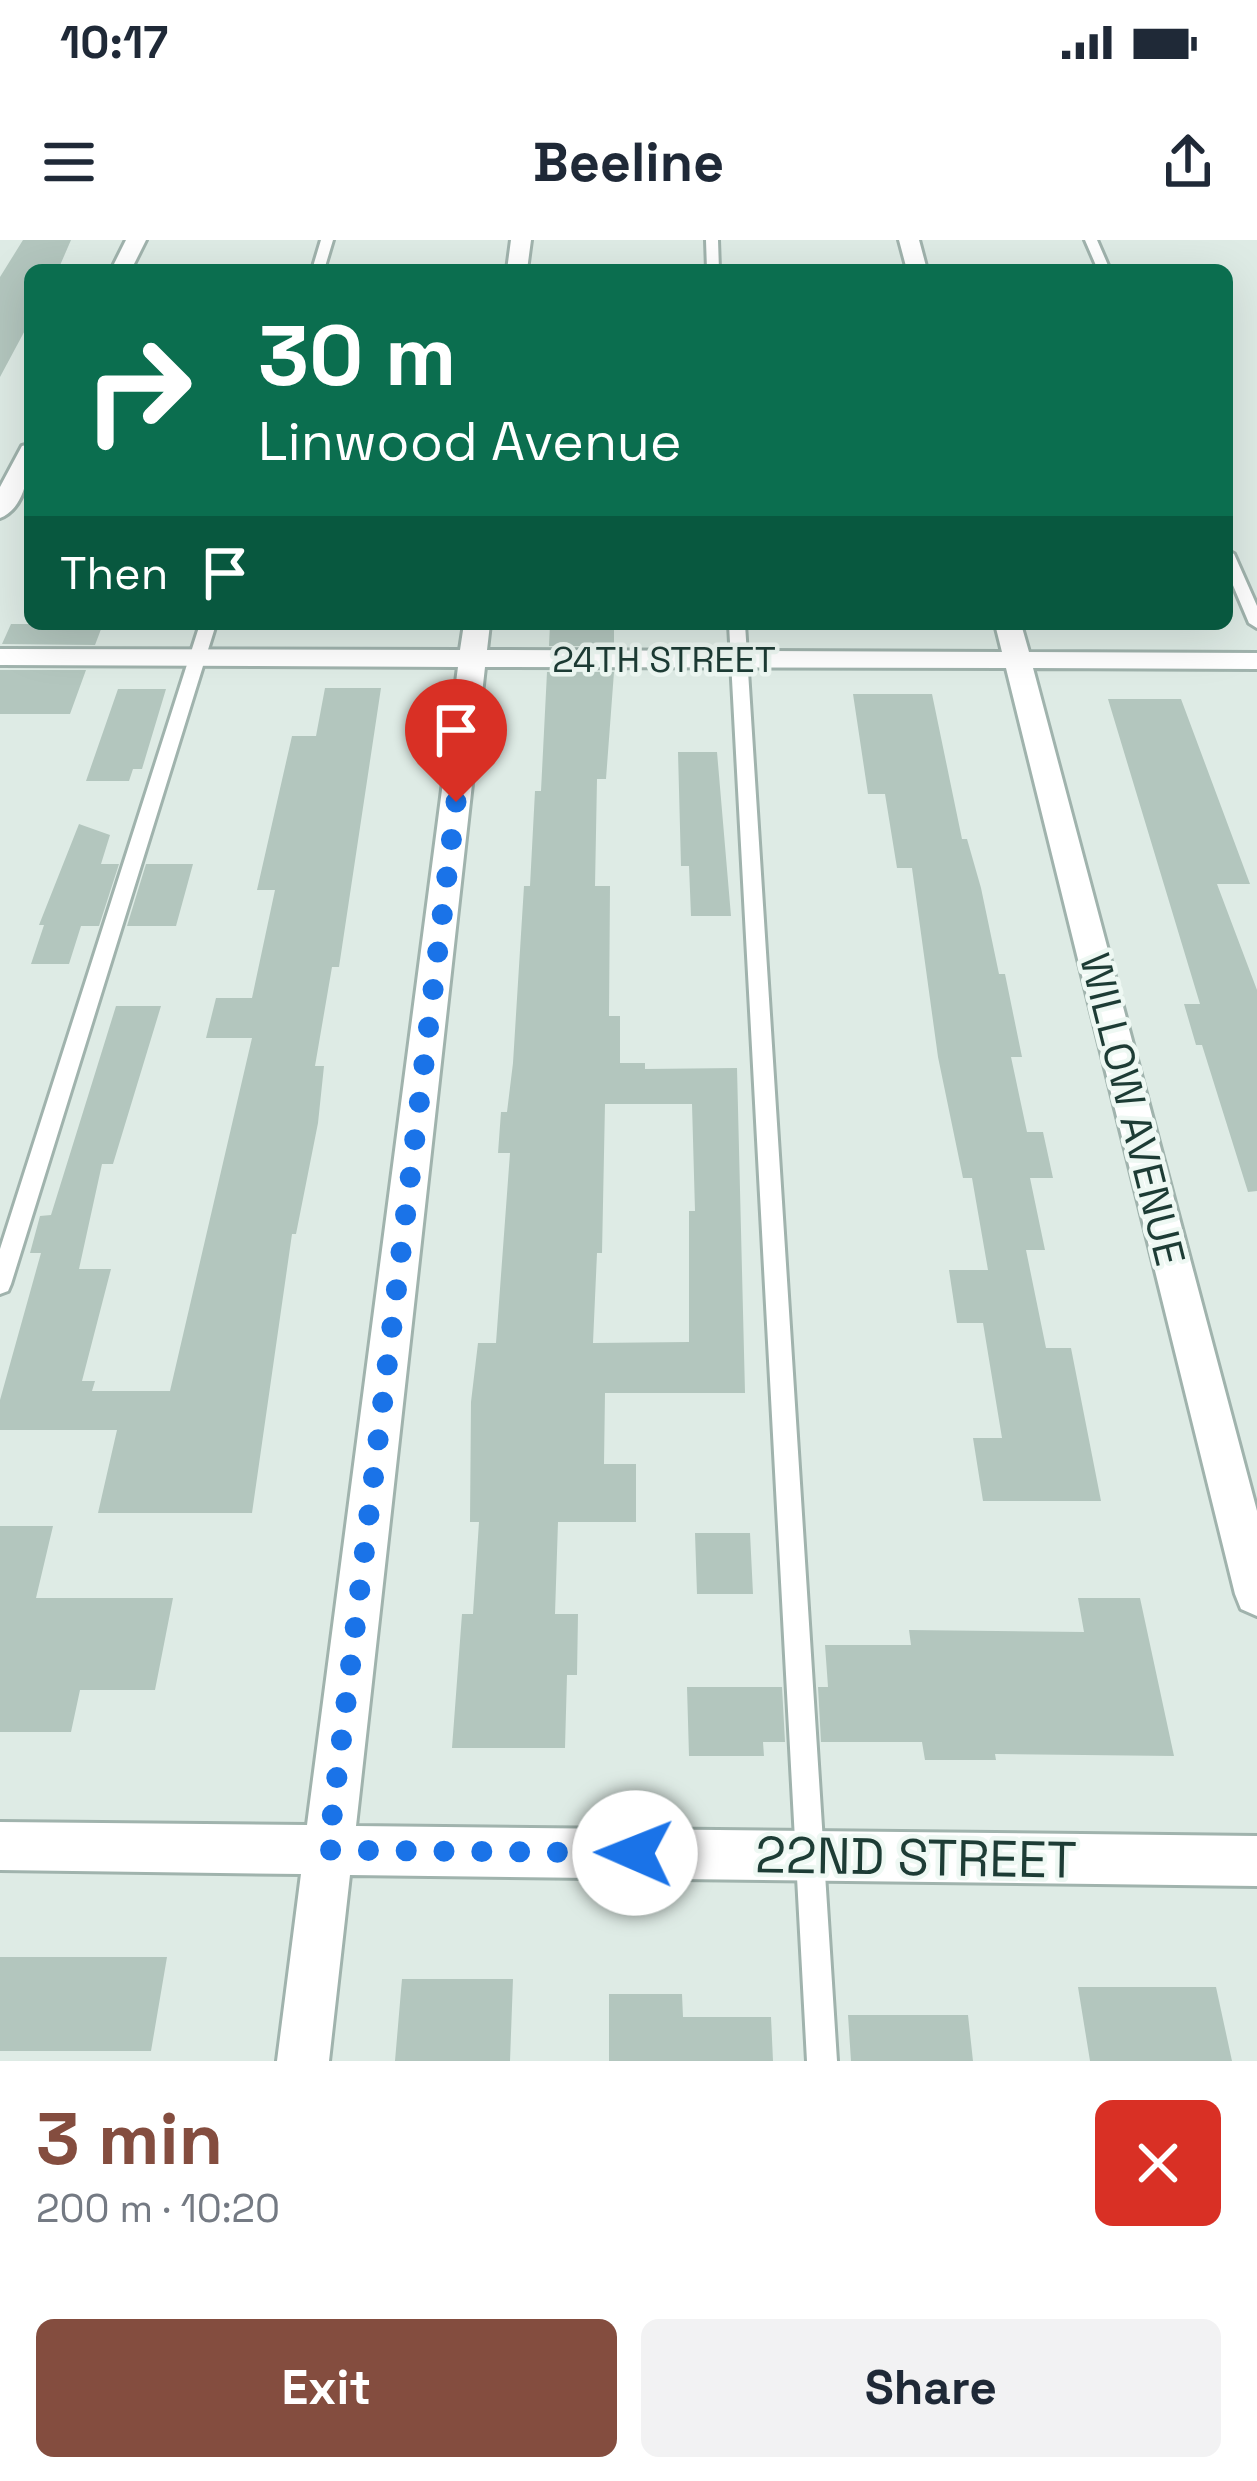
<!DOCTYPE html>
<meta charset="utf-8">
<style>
body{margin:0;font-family:"Space Grotesk",sans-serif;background:#f2f2f3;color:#1f2937;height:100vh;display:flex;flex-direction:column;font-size:45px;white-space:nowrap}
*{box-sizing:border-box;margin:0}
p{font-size:39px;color:#747a83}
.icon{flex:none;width:66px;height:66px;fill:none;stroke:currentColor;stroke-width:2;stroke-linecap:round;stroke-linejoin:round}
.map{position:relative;height:1821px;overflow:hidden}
.details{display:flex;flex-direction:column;background:#fff;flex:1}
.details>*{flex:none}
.banner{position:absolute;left:24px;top:24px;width:1209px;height:366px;border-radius:18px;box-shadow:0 12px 48px #0002;background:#0b6e4f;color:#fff;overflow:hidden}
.pin{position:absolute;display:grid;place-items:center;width:102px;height:102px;color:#fff;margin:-123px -51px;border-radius:50% 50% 50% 0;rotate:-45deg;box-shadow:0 0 12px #0007}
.pin .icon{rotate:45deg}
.me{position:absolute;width:132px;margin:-66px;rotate:271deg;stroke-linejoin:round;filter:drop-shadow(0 0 9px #0008)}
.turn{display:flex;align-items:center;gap:42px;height:252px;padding:0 36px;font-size:54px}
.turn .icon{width:156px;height:156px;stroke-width:2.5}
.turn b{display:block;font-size:84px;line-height:102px}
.then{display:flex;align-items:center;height:114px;padding:0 36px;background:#0003;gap:24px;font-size:45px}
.round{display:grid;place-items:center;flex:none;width:126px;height:126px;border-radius:18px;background:#f2f2f3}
.overview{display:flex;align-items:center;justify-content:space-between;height:204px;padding:0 36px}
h1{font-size:72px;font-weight:600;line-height:90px;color:#844d3f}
.primary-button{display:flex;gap:24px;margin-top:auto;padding:24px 36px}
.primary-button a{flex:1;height:138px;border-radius:18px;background:#844d3f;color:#fff;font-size:48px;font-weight:600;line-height:138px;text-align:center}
.primary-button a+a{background:#f2f2f3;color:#1f2937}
.status{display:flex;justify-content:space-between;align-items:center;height:84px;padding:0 60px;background:#fff;direction:ltr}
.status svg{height:33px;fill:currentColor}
header{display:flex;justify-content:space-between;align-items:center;height:156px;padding:0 36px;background:#fff;font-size:54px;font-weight:600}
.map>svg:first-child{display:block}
.building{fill:#b3c6be;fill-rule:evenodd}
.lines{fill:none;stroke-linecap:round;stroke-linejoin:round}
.service-casing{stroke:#a0b3ad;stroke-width:6}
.minor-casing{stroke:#a0b3ad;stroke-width:6}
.service{fill:#fff;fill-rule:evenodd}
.minor{fill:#fff;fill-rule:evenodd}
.route{stroke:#1a73e8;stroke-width:21;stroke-dasharray:0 37.8}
.labels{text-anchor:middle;stroke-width:9;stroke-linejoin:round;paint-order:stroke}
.far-street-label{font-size:36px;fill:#1d3c35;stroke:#eef8f3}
.street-label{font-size:42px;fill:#1d3c35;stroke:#eef8f3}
.near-street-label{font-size:51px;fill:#1d3c35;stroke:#eef8f3}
</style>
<div class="status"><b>10:17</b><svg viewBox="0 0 49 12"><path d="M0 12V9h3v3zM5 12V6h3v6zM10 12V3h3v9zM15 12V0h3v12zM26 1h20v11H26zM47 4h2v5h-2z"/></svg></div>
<header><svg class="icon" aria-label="menu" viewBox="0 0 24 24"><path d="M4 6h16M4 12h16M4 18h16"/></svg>Beeline<svg class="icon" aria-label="share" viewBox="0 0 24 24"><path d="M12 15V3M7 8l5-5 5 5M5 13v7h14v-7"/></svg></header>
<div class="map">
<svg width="1257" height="1821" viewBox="0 0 1257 1821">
<rect width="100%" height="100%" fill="#deebe5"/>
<!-- building -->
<path class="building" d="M23 0H71L58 30H30V81L0 137V37Z
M11 384H103L95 405 2 404Z
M550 384H614V406H549Z
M0 430H86L70 474H0Z
M547 432H614L606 539H597L595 646H610L609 776H620V823H645V829L737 828 745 1153H605L604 1224H636V1282H558L555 1374H578L577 1435H567L565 1508H452L462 1374H473L479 1282H470L471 1162 478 1103H496L510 913H498L501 872H507L513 823 524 646H530L535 551H541ZM605 864H692L695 971H689V1102L593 1103 597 1013H602Z
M325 448H381L339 727H332L315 826H324L318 883 296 994H292L252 1273H98L117 1190H0V1160L41 1013H30L40 976 51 975 116 766H161L113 924H102L79 1029H111L82 1141H95L92 1151H170L252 798H206L216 758H252L275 650H257L292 496H316Z
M118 449H166L142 529H133L129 541H86Z
M853 454H932L962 599H967L981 648 999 734H1005L1022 817H1011L1027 892H1043L1053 938H1030L1045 1010H1026L1046 1108H1071L1101 1261H983L973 1198H1002L983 1083H957L949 1030H988L972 938H963L938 817 912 628H897L885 554H868Z
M1108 459H1181L1250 644H1217L1257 750V951L1248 952 1202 805H1196L1184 764H1200Z
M678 512H717L731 676H691L689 626H681Z
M79 584 110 595 101 624H119L99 686H81L69 724H31L44 685H39Z
M146 624H193L176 686H127Z
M0 1286H53L36 1358H173L155 1450H80L71 1492H0Z
M695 1293H750L753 1354H697Z
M1078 1358H1140L1174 1516 995 1514 996 1520H925L922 1502H821L818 1447H828L825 1405H911L909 1390 1084 1392Z
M687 1447H782L785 1502H763L764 1516H689Z
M0 1717H167L151 1811H0Z
M402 1739H513L510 1821H395Z
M1078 1747H1216L1232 1821H1090Z
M609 1754H682L683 1777H771L773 1821H609Z
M848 1775H968L973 1821H851Z"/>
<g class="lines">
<!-- service casing -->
<g class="service-casing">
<path id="service" d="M321 0H333L324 30H312Z
M706 0H718L719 30H707Z
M1085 0H1097L1110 30H1098Z
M1227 310 1234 314 1257 366V388L1249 383 1227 331Z
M200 384H216L11 1044 8 1051 0 1054V1009Z
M729 384H745L837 1821H807Z"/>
</g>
<!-- minor casing -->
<g class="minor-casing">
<path id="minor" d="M126 0H146L131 30H111Z
M511 0H531L527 30H507Z
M899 0H919L927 30H907Z
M30 204C30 229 26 268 0 278V247L22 206Z
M464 384H490L487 410 1002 412 995 384H1021L1029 412 1257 413V429L1033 428 1257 1271V1376L1241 1369 1235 1354 1006 428 485 427 356 1586 1257 1596V1646L350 1635 329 1821H277L301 1634 0 1630V1582L307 1585 458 427 0 425V409L460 410Z"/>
</g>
<!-- service -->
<use href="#service" class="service"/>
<!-- minor -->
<use href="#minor" class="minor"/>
</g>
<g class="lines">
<!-- route -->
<path class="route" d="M456 562 328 1610 635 1613"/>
</g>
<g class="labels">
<!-- far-street labels -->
<g class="far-street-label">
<text x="664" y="432">24TH STREET</text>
</g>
<!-- street labels -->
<g class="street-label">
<text transform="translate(1133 869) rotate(76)" y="15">WILLOW AVENUE</text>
</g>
<!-- near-street labels -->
<g class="near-street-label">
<text transform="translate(916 1617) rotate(1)" y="18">22ND STREET</text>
</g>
</g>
</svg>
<div class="pin" style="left:456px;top:562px;background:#d93025"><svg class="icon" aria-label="arrive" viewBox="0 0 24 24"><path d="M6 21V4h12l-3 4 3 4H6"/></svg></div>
<svg class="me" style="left:635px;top:1613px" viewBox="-20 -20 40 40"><circle r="19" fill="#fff"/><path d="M0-13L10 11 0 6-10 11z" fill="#1a73e8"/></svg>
<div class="banner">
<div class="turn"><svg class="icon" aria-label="right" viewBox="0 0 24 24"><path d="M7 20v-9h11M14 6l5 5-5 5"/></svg><div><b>30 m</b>Linwood Avenue</div></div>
<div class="then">Then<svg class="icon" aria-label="arrive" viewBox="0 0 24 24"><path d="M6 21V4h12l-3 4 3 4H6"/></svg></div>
</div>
</div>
<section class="details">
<div class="overview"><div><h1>3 min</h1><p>200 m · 10:20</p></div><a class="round" style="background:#d93025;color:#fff"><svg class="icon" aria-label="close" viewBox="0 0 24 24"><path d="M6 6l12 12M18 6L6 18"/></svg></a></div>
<div class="primary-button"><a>Exit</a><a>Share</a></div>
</section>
